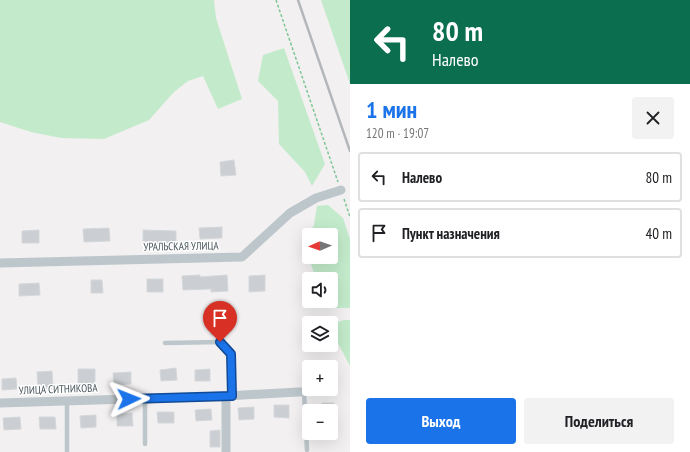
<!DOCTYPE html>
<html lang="ru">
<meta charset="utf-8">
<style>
body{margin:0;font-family:"PT Sans Narrow",sans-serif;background:#f2f2f2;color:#202124;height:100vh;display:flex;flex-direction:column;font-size:15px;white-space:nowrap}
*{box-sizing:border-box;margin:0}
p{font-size:13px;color:#757577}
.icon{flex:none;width:22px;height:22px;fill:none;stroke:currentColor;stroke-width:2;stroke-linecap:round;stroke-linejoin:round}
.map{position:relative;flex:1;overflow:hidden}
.details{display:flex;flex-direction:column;background:#fff;width:340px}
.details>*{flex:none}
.hud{background:#0b6e4f;color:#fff;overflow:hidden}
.needle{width:26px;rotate:268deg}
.fabs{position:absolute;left:302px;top:228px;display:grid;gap:8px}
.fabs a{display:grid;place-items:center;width:36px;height:36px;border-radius:4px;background:#fff;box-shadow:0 4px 16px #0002;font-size:20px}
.pin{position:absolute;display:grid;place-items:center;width:34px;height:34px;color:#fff;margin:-41px -17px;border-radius:50% 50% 50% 0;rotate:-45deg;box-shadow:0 0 4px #0007}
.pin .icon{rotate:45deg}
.me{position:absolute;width:44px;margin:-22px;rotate:88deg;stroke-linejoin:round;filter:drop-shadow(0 0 3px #0008)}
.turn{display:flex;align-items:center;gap:14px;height:84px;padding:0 16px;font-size:18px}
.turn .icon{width:52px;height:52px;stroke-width:2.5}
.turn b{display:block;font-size:28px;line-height:34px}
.round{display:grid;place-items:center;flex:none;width:42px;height:42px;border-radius:4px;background:#f2f2f2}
.summary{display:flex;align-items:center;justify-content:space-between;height:68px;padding:0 16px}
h1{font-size:24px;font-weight:700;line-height:30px;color:#1a73e8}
.primary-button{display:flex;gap:8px;margin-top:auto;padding:8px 16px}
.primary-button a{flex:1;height:46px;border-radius:4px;background:#1a73e8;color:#fff;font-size:16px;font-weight:700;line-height:46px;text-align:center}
.primary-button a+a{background:#f2f2f2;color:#202124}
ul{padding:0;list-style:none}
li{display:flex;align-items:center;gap:12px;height:50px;margin:0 8px 6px;padding:0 8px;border:2px solid #e0e0e0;border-radius:4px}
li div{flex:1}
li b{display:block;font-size:15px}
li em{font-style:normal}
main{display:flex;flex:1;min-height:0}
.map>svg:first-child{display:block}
.green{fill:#c3ebcb;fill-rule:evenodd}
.building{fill:#cbced2;stroke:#d5d8db}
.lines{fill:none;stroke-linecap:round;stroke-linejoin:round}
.path{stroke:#7ec694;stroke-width:1.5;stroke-dasharray:3 2;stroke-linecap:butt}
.service{stroke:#bdc7cb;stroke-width:4.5}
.minor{stroke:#bdc7cb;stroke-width:9}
.rail{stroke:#b3b7ba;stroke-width:2.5}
.route-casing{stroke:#114b97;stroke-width:10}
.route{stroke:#1a73e8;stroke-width:7}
.labels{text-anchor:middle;stroke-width:3;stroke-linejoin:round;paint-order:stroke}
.street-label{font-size:11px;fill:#4a575c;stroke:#fff}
</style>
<main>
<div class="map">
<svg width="350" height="452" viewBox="0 0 350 452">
<rect width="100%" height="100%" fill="#f2f0f1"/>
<!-- green -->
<path class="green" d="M0 0H214L216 18 242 99 218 109 203 76 188 81 174 92 149 120 104 139 61 138 31 132 0 122Z
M321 0H350V84Z
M284 48 325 164 312 186 305 172 279 144 278 101 258 81 263 55Z
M328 205 343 218 350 239V308H326L323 301H331V279H316L304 243 314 225 317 206ZM309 235H331V257H309Z
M344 320H350V366L331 330V324Z"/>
<!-- building -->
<path class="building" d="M234 160 236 175 221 176 220 162Z
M222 227V238L200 239 199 228Z
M109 228 110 241 84 242 83 229Z
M39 230V243H22V231Z
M143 230 176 231V243H143Z
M200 275V277L227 275 228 291 211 292V289L183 290 182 276Z
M265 275V291L249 292V276Z
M147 279H163V292H147Z
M91 280H102L103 293H91Z
M39 283 40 295 19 296V284Z
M222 320 223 334 211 335V321Z
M176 368 177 380 161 381 160 370Z
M78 369H95V386H78Z
M210 369V381H195V370Z
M52 371 53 388 38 389 37 372Z
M131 372V384L114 385 113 373Z
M16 378 17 389 2 390V379Z
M322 403H334V411H322Z
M274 405H289V418L274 417Z
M254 407V419L239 420 238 408Z
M211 409 212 420 196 421 195 410Z
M157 412H174V423H158Z
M132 413 133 426H117V414Z
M96 415V427L81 428 80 416Z
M20 417 21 429 4 430 3 418Z
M39 417H55L56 429H40Z
M220 430V447H210V431Z"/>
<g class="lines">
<!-- path -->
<path class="path" d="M276 0 338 182
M344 199 350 217"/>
<!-- service -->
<path class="service" d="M165 343 220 342 231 354 232 396
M304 392 307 450
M145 399V444
M67 401V452"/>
<!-- minor -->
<path class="minor" d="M0 263 242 257 290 213 316 198 341 190
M0 403 226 396 333 390
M226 452V396"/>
<!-- rail -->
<path class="rail" d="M298 0 350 151"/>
</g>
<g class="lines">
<!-- route casing -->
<g class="route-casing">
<path id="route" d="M129 399 232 396 231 354 220 342"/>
</g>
<!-- route -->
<use href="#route" class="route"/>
</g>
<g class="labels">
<!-- street labels -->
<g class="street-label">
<text transform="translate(181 246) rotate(-1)" y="4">УРАЛЬСКАЯ УЛИЦА</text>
<text transform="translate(58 389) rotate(-2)" y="4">УЛИЦА СИТНИКОВА</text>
</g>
</g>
</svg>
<div class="fabs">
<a><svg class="needle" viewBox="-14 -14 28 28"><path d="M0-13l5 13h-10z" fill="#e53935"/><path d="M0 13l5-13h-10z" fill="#757577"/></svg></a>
<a><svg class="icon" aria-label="sound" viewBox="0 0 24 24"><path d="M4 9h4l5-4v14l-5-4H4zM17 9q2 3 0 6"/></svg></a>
<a><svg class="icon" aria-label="layers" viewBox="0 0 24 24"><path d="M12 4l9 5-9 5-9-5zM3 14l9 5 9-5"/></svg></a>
<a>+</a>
<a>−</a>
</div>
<div class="pin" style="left:220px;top:342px;background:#d93025"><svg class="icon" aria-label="arrive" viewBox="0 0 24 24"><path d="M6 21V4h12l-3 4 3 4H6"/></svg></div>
<svg class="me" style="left:129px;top:399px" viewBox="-20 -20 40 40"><path d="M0-17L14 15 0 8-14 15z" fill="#1a73e8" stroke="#fff" stroke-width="4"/></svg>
</div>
<section class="details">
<div class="hud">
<div class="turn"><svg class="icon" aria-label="left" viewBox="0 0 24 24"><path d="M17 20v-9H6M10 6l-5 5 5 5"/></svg><div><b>80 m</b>Налево</div></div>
</div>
<div class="summary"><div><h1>1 мин</h1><p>120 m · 19:07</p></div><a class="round"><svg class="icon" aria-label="close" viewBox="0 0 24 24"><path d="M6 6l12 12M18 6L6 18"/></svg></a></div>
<ul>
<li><svg class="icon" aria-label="left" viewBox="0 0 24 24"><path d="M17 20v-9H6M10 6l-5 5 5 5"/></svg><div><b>Налево</b></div><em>80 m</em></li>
<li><svg class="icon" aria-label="arrive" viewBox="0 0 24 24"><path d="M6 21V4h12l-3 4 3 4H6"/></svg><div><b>Пункт назначения</b></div><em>40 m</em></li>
</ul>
<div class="primary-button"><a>Выход</a><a>Поделиться</a></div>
</section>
</main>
